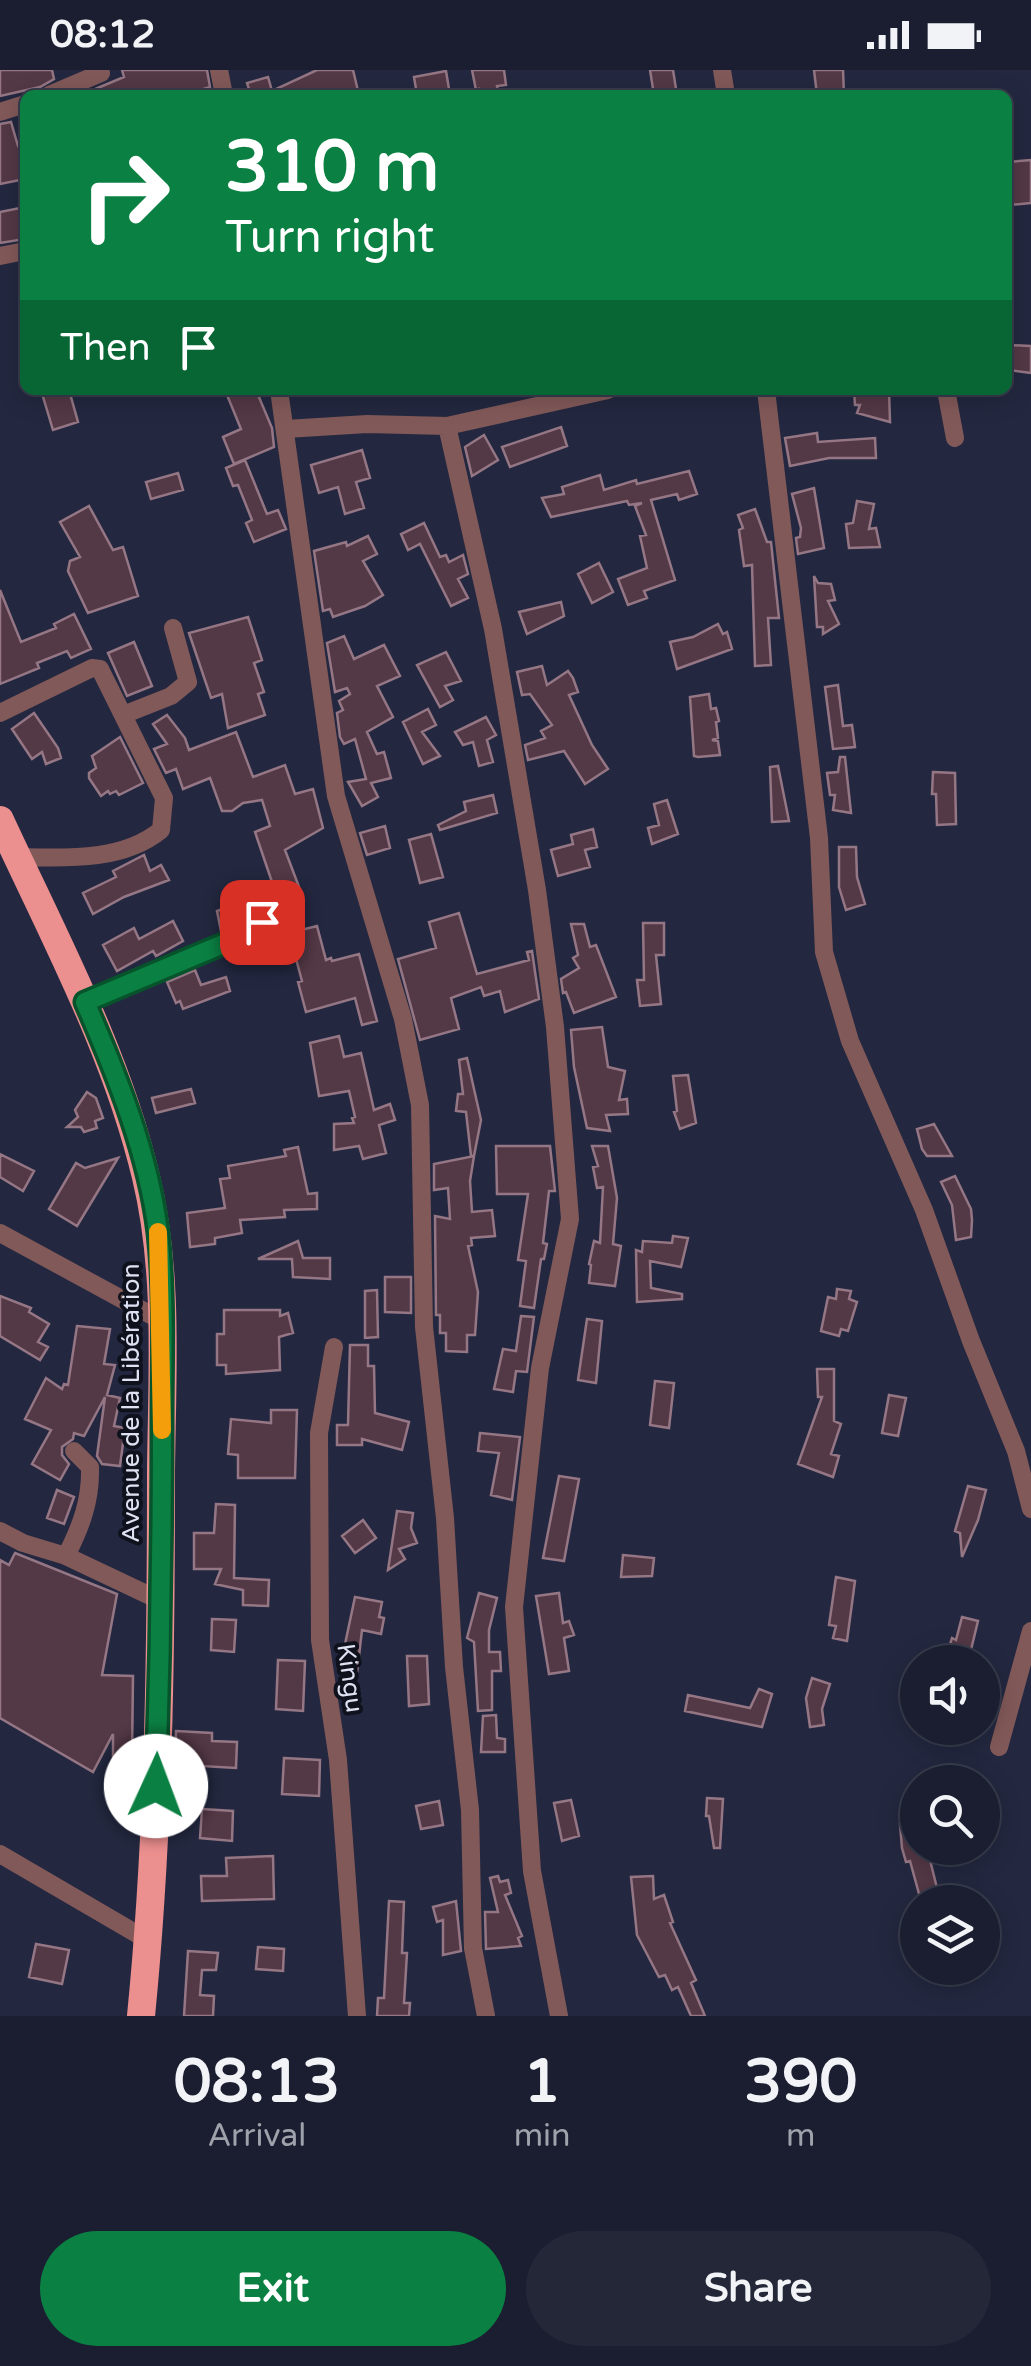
<!DOCTYPE html>
<meta charset="utf-8">
<style>
body{margin:0;font-family:"Varela Round",sans-serif;background:#232738;color:#f1f3f6;height:100vh;display:flex;flex-direction:column;font-size:38px;white-space:nowrap}
*{box-sizing:border-box;margin:0}
p{font-size:32px;color:#9fa2ab}
.icon{flex:none;width:55px;height:55px;fill:none;stroke:currentColor;stroke-width:2;stroke-linecap:round;stroke-linejoin:round}
.map{position:relative;height:1946px;overflow:hidden}
.drawer{display:flex;flex-direction:column;background:#1a1e30;flex:1}
.drawer>*{flex:none}
.guide{position:absolute;left:20px;top:20px;width:992px;height:305px;border-radius:15px;box-shadow:0 5px 25px #0003,0 0 0 2px #383c4c;background:#0b8043;color:#fff;overflow:hidden}
.tools{position:absolute;left:900px;top:1575px;display:grid;gap:20px}
.tools a{display:grid;place-items:center;width:100px;height:100px;border-radius:50%;background:#1a1e30;box-shadow:0 5px 25px #0003,0 0 0 2px #383c4c;font-size:50px}
.pin{position:absolute;display:grid;place-items:center;width:85px;height:85px;color:#fff;margin:-42px;border-radius:20px;box-shadow:0 5px 15px #0006}
.me{position:absolute;width:110px;margin:-55px;rotate:2deg;stroke-linejoin:round;filter:drop-shadow(0 0 8px #0008)}
.turn{display:flex;align-items:center;gap:35px;height:210px;padding:0 40px;font-size:45px}
.turn .icon{width:130px;height:130px;stroke-width:2.5}
.turn b{display:block;font-size:70px;line-height:85px}
.then{display:flex;align-items:center;height:95px;padding:0 40px;background:#0003;gap:20px;font-size:38px}
.eta{display:flex;justify-content:space-evenly;align-items:center;height:170px;text-align:center}
.eta b{font-size:60px;font-weight:800;line-height:70px}
.cta{display:flex;gap:20px;margin-top:auto;padding:20px 40px}
.cta a{flex:1;height:115px;border-radius:60px;background:#0b8043;color:#fff;font-size:40px;font-weight:800;line-height:115px;text-align:center}
.cta a+a{background:#232738;color:#f1f3f6}
.status{display:flex;justify-content:space-between;align-items:center;height:70px;padding:0 50px;background:#1a1e30;direction:ltr}
.status svg{height:28px;fill:currentColor}
.map>svg:first-child{display:block}
.building{fill:#533845;stroke:#957684;stroke-width:2.5}
.lines{fill:none;stroke-linecap:round;stroke-linejoin:round}
.minor{stroke:#825959;stroke-width:18}
.trunk{stroke:#ec8f8f;stroke-width:28}
.route-casing{stroke:#07532c;stroke-width:25}
.route{stroke:#0b8043;stroke-width:18}
.slow{stroke:#f59e0b;stroke-width:18}
.labels{text-anchor:middle;stroke-width:8;stroke-linejoin:round;paint-order:stroke}
.street-label{font-size:25px;fill:#dde1f1;stroke:#0f121c}
</style>
<div class="status"><b>08:12</b><svg viewBox="0 0 49 12"><path d="M0 12V9h3v3zM5 12V6h3v6zM10 12V3h3v9zM15 12V0h3v12zM26 1h20v11H26zM47 4h2v5h-2z"/></svg></div>
<div class="map">
<svg width="1031" height="1946" viewBox="0 0 1031 1946">
<rect width="100%" height="100%" fill="#232840"/>
<!-- building -->
<path class="building" d="M0 0H52L54 9 40 17 0 26Z
M122 0H207L210 17 184 25H81L124 7Z
M317 0H353L359 25H251L247 13 268 7 272 21Z
M472 0H504L506 15 497 16 499 25H480L479 19 476 20Z
M650 0H673L677 25H654Z
M814 0H843L844 25H817Z
M446 1 450 25H417L414 7Z
M11 52 18 76 25 74V109L0 114V54Z
M1031 90V133L1010 135 1008 92Z
M25 137V169L0 173V142Z
M1008 275 1031 276V303L1008 300Z
M41 320H69L78 352 53 360Z
M239 320H256L272 358 274 377 234 394 223 367 241 359 227 325Z
M854 320H889L890 352 857 343 860 335H855Z
M561 357 567 376 510 397 502 377Z
M817 363 818 372 875 368 876 388H829L790 396 785 368Z
M484 365 498 390 472 406 465 377Z
M362 380 370 408 356 412 364 438 345 444 338 417 319 423 311 395Z
M245 390 267 444 278 440 286 459 254 472 246 453 252 450 238 415 233 416 226 398Z
M689 401 697 424 679 430 677 424 651 430 675 510 644 521 647 528 628 535 618 509 647 498 640 466 646 465 635 436 642 433 629 435 627 431 551 447 542 428 564 424 562 417 600 405 604 420 636 410 637 414Z
M178 403 183 420 151 429 146 412Z
M814 418 824 478 798 484 796 468 800 467 801 458 792 424Z
M857 431 874 434 869 459 876 458 880 477 849 478 846 454 853 453Z
M89 436 113 480 123 477 138 526 88 543 68 501 70 491 80 487 60 452Z
M755 439 767 472H771L779 548H768L771 595 755 596 752 495 744 496 739 460 743 458 738 445Z
M424 453 440 487 446 485 449 492 463 485 468 504 458 509 468 528 451 536 420 474 408 480 401 464Z
M368 466 377 484 363 491 383 525 365 536 333 547 330 539 323 541 314 481 346 472 347 476Z
M599 493 613 522 592 533 578 504Z
M814 506 818 513 831 514 835 530 828 531 839 554 823 564V557H817Z
M0 520 21 572 56 558 54 554 74 544 91 579 71 588 67 581 37 593 39 598 0 614Z
M561 532 564 546 527 564 519 542Z
M248 547 262 590 254 593 264 622 258 624 265 645 228 658 222 624 211 628 189 563Z
M718 554 723 564 727 562 732 579 677 599 670 572 693 567Z
M344 566 354 589 384 575 400 606 377 616 393 647 367 662 377 684 384 682 391 708 371 713 378 727 362 736 348 712 366 709 355 669 344 674 340 667 337 643 343 640 339 631 350 624 347 618 335 622 327 573Z
M134 572 152 616 127 626 108 583Z
M446 582 461 611 445 616 453 630 440 637 417 595Z
M542 596 547 615 568 601 573 608 578 622 569 625 592 675 608 699 585 714 564 681 528 690 525 675 545 668 541 661 552 655 530 624 522 625 517 602Z
M838 615 843 656 852 655 855 677 833 679 825 617Z
M709 624 711 639 716 638 719 651 716 652 718 668 712 670 718 671 720 685 698 687 694 686 690 627Z
M428 639 436 655 422 662 440 686 423 694 403 652Z
M34 643 58 678 61 688 46 694 42 682 32 689 12 659Z
M167 645 185 668 189 680 236 662 253 707 285 695 295 724 313 719 323 758 285 780 299 817 279 823 276 813 273 815 255 762 270 756 262 730 243 733 232 741H222L210 708 183 719 176 699 166 703 154 679 167 674 153 654Z
M486 647 496 665 487 670 493 692 479 696 473 672 463 675 455 662Z
M120 667 143 713 119 725 116 721 110 724 108 721 101 726 89 708V703L96 698 92 686Z
M840 687H845L851 743 833 740 835 725H830L827 703 838 702Z
M778 696 789 751 772 752 770 697Z
M933 702 955 703 956 754 937 755 936 724H932Z
M493 725 497 743 440 760 438 755 466 741 464 732Z
M667 730 678 764 652 774 648 758 659 755 654 734Z
M385 756 390 778 367 785 360 763Z
M593 759 597 777 585 780 590 797 558 806 551 780 573 774 571 765Z
M431 764 443 807 420 813 409 770Z
M839 777H856L857 807 865 834 846 840 839 817Z
M144 785 150 801 161 795 169 810 124 827 93 844 83 823 116 807 113 801Z
M241 832 246 851 221 861 217 841Z
M459 843 477 904 529 890 527 882 532 881 539 929 505 942 500 921 484 926 481 917 451 928 459 959 420 970 398 889 436 878 429 852Z
M173 851 183 871 156 886 153 881 117 901 103 875 134 858 139 869Z
M643 853H664V885H656L661 934 640 936 637 910H644Z
M571 854H584L590 877 596 875 616 927 574 943 566 922 563 923 561 909 579 898 573 888 578 885Z
M317 856 326 890 331 888 332 891 359 884 377 951 362 955 355 928 306 942 298 912 302 911 289 863Z
M195 900 201 915 226 907 230 921 183 939 180 931 176 933 167 912Z
M602 957 608 997 625 1001 619 1030 627 1029 628 1044 606 1045 610 1061 587 1058 574 997 571 960Z
M339 966 344 987 361 983 374 1040 390 1034 395 1050 379 1055 386 1083 363 1089 359 1076 334 1080V1054L354 1053 352 1048 355 1047 349 1021 319 1026 310 973Z
M467 988 481 1050 474 1086H471L466 1042 456 1041 458 1024H463L459 990Z
M688 1005 696 1053 680 1059 674 1042 677 1041 673 1006Z
M191 1019 195 1033 156 1043 152 1028Z
M87 1022 96 1028 103 1048 95 1051 97 1058 84 1062 81 1057H67L78 1047 75 1040Z
M934 1054 952 1086H927L922 1079 917 1059Z
M496 1076H550L555 1121H549L543 1173 547 1174 544 1189H541L534 1238 520 1236 526 1191 518 1190 528 1124H497Z
M592 1076H608L617 1128 613 1174 621 1176 615 1216 589 1213 591 1195 589 1194 594 1171 600 1173 603 1117 597 1118 593 1097 598 1096Z
M298 1077 308 1124 317 1123V1139L284 1140 285 1147 240 1150 242 1163 215 1168V1174L190 1177 187 1143 225 1138 220 1109 230 1108 228 1096 286 1086 284 1080Z
M0 1084 34 1101 23 1121 0 1107Z
M474 1086 470 1111 472 1142 492 1140 495 1166 471 1168 472 1175 468 1176 478 1222 475 1265H467V1282L446 1281V1263H440V1245H436L435 1146 450 1149 448 1118 434 1120V1094Z
M118 1088 77 1156 49 1139 76 1093 85 1098Z
M955 1106 971 1139 972 1150 971 1167 956 1170 952 1135 941 1112Z
M673 1166 688 1168 681 1197 650 1191 651 1218 682 1224V1229L637 1232 636 1180 642 1182 643 1171 672 1173Z
M298 1171 303 1188H330V1209L293 1207 292 1189H258Z
M385 1207H411V1243L385 1242Z
M837 1219 851 1221 849 1229 857 1232 848 1261 841 1259 839 1266 821 1261 828 1227 836 1229Z
M377 1220 378 1267 365 1268V1221Z
M0 1226 31 1238 29 1242 49 1254 38 1272 48 1277 40 1290 0 1266Z
M224 1240H280V1246L288 1243 293 1263 279 1267 280 1300 226 1304V1295H217V1264H224Z
M521 1246 534 1247 527 1302 516 1301 513 1322 494 1319 503 1279 516 1281Z
M587 1249 602 1251 596 1313 578 1310Z
M77 1256 110 1259 104 1294 115 1295 107 1325 120 1328 114 1356 125 1358 120 1396 102 1394 97 1386 105 1327 84 1366 74 1363 73 1369 62 1377V1385L69 1394 60 1410 32 1394 51 1360 25 1349 46 1308 62 1319 64 1314 68 1315Z
M350 1275H368V1296H374L375 1343 409 1352 402 1380 362 1369V1375H337V1355H348Z
M817 1299H834V1351L841 1354 831 1384 839 1386 833 1407 798 1394 822 1327H818Z
M655 1311 674 1313 669 1358 650 1355Z
M889 1325 906 1328 898 1366 882 1363Z
M271 1340H297L295 1408H238V1385L228 1384 231 1349 271 1353Z
M480 1363 520 1367 512 1430 491 1425 499 1383 478 1381Z
M559 1406 579 1409 564 1491 543 1488Z
M968 1416 986 1420 978 1450 962 1487 960 1463 955 1461Z
M57 1420 74 1427 64 1454 47 1448Z
M216 1434 235 1435 234 1508 269 1510 268 1536 243 1535V1520L215 1514 221 1499H194V1463H214Z
M397 1441 413 1443 411 1458 417 1473 399 1479 405 1489 388 1500Z
M363 1450 376 1468 355 1483 342 1466Z
M15 1483 117 1524 102 1605 133 1606 132 1687H127V1714H113V1664L93 1702 0 1648V1490L9 1495Z
M623 1485 654 1488 652 1506 621 1507Z
M836 1507 855 1511 847 1571 833 1568 836 1556 829 1555Z
M479 1523 497 1528 489 1560V1582H500L501 1601H492V1640L478 1641 474 1572 467 1568Z
M559 1523 563 1553 569 1551 574 1565 564 1568 569 1601 549 1604 536 1526Z
M355 1527 382 1532 379 1547 384 1548 381 1564 362 1560 357 1603 339 1601 341 1579H344Z
M962 1547 978 1551 968 1592 947 1584 952 1568 956 1570Z
M212 1549 236 1550 234 1582 211 1580Z
M407 1586H427L429 1634 409 1636Z
M278 1590 305 1591 303 1641 276 1639Z
M812 1608 830 1614 822 1639 824 1655 810 1657 806 1628Z
M759 1619 772 1624 762 1657 685 1641 688 1625 750 1638Z
M496 1645 497 1668 505 1669V1682H481L483 1646Z
M176 1661 212 1663V1671L237 1672 236 1698 202 1696 201 1731 179 1730 181 1691H175Z
M284 1688 320 1690 319 1726 282 1724Z
M707 1728 723 1729 720 1778H714L709 1746H706Z
M571 1730 579 1766 562 1771 554 1733Z
M439 1731 443 1755 421 1759 416 1736Z
M202 1739 233 1741 232 1771 200 1768Z
M918 1751V1778H927L939 1826 921 1831 910 1791 906 1792 902 1778 900 1754Z
M273 1786 274 1829 202 1831 201 1806H227L226 1788Z
M498 1806 500 1812 508 1810 511 1823 505 1825 522 1866 518 1868 521 1876 486 1879 485 1842H498L490 1808Z
M653 1806 654 1829 664 1825 673 1852 670 1853 696 1910 691 1913 705 1946H691L678 1917 672 1920 665 1905 659 1907 637 1865 631 1807Z
M389 1831 404 1832 402 1883H407L404 1933H410L409 1946H377L378 1928H384Z
M456 1831 461 1881 443 1885V1850L437 1852 433 1837Z
M36 1874 69 1880 62 1914 29 1907Z
M258 1877 284 1879 283 1901 256 1899Z
M188 1881 218 1883 216 1900H202L200 1925 214 1926 213 1946H184Z"/>
<g class="lines">
<!-- minor -->
<path class="minor" d="M219 0 224 25
M722 0 726 25
M49 25 101 3 100 0
M0 42 25 34
M0 186 25 181
M279 320 336 726 403 949 420 1035 424 1257 445 1448 454 1597 470 1740 473 1878 486 1946
M766 320 819 768 824 882 850 971 924 1140 971 1271 1016 1381 1031 1439
M946 320 955 368
M447 356 493 559 537 820 555 957 570 1149 540 1298 514 1537 532 1801 559 1946
M286 359 367 354 447 356 608 320
M0 643 92 598 100 599 164 728 161 760C122 792 64 788 17 787
M123 645 171 626 188 612 173 558
M85 932 254 861 262 852 261 824
M0 1163 162 1251
M334 1277 319 1363 320 1570 338 1690 357 1946
M0 1461 23 1473 66 1486 161 1531
M66 1486C81 1457 91 1430 90 1397L74 1381
M999 1677 1031 1561
M0 1784 149 1871"/>
<!-- trunk -->
<path class="trunk" d="M0 750C54 867 116 981 146 1107 169 1202 162 1304 161 1401 161 1583 159 1765 141 1946"/>
</g>
<g class="lines">
<!-- route casing -->
<g class="route-casing">
<path id="route" d="M156 1716C160 1595 162 1474 162 1352 162 1290 165 1225 158 1163 149 1085 116 1003 85 932L254 861 262 852"/>
</g>
<!-- route -->
<use href="#route" class="route"/>
<!-- slow -->
<path class="slow" d="M158 1162 162 1360"/>
</g>
<g class="labels">
<!-- street labels -->
<g class="street-label">
<text transform="translate(130 1333) rotate(-90)" y="9">Avenue de la Libération</text>
<text transform="translate(351 1608) rotate(82)" y="9">Kingu</text>
</g>
</g>
</svg>
<div class="tools">
<a><svg class="icon" aria-label="sound" viewBox="0 0 24 24"><path d="M4 9h4l5-4v14l-5-4H4zM17 9q2 3 0 6"/></svg></a>
<a><svg class="icon" aria-label="search" viewBox="0 0 24 24"><circle cx="10" cy="10" r="6"/><path d="M15 15l6 6"/></svg></a>
<a><svg class="icon" aria-label="layers" viewBox="0 0 24 24"><path d="M12 4l9 5-9 5-9-5zM3 14l9 5 9-5"/></svg></a>
</div>
<div class="pin" style="left:262px;top:852px;background:#d93025"><svg class="icon" aria-label="arrive" viewBox="0 0 24 24"><path d="M6 21V4h12l-3 4 3 4H6"/></svg></div>
<svg class="me" style="left:156px;top:1716px" viewBox="-20 -20 40 40"><circle r="19" fill="#fff"/><path d="M0-13L10 11 0 6-10 11z" fill="#0b8043"/></svg>
<div class="guide">
<div class="turn"><svg class="icon" aria-label="right" viewBox="0 0 24 24"><path d="M7 20v-9h11M14 6l5 5-5 5"/></svg><div><b>310 m</b>Turn right</div></div>
<div class="then">Then<svg class="icon" aria-label="arrive" viewBox="0 0 24 24"><path d="M6 21V4h12l-3 4 3 4H6"/></svg></div>
</div>
</div>
<section class="drawer">
<div class="eta">
<div><b>08:13</b><p>Arrival</p></div>
<div><b>1</b><p>min</p></div>
<div><b>390</b><p>m</p></div>
</div>
<div class="cta"><a>Exit</a><a>Share</a></div>
</section>
